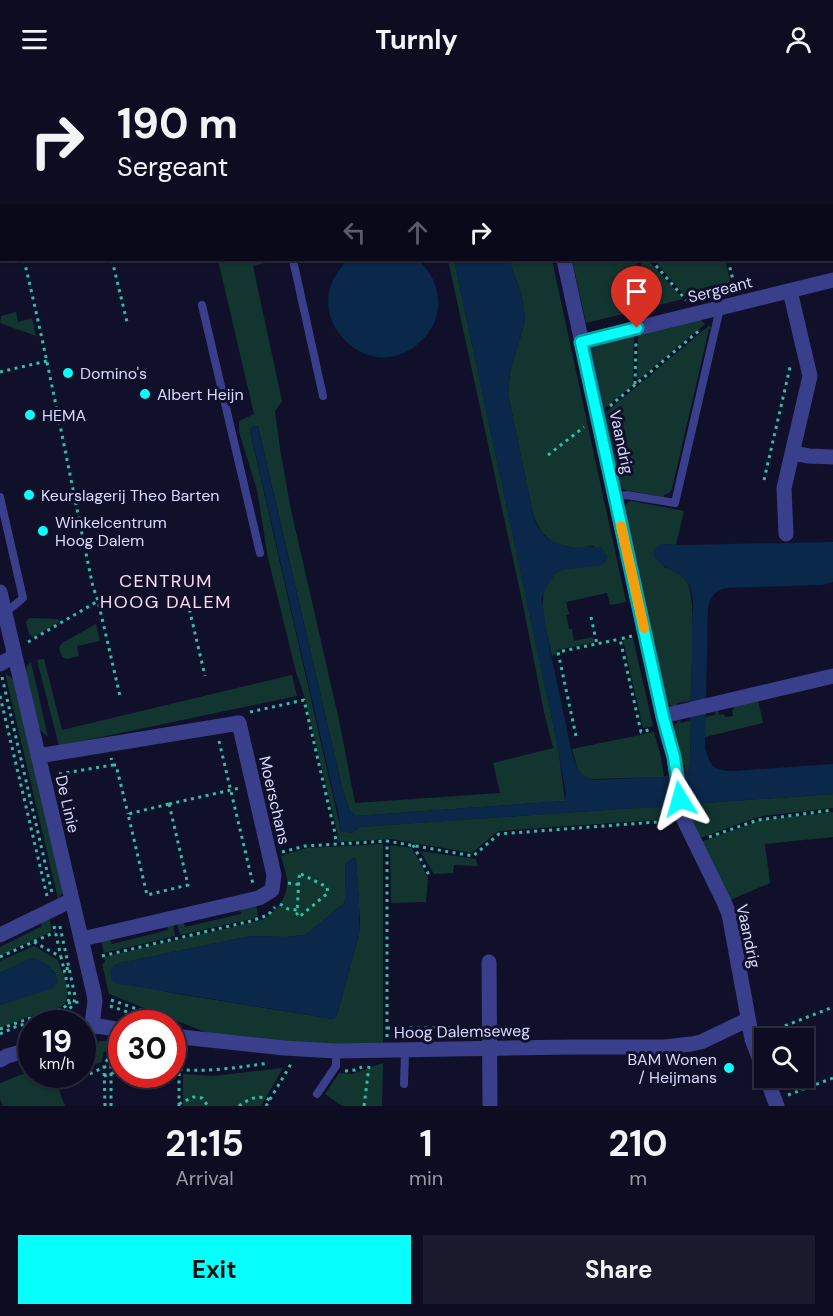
<!DOCTYPE html>
<style>
body{margin:0;font-family:"DM Sans",sans-serif;background:#1b1a2d;color:#f1f3f6;height:100vh;display:flex;flex-direction:column;font-size:22px;white-space:nowrap}
*{box-sizing:border-box;margin:0}
p{font-size:20px;color:#9a9ba5}
.icon{flex:none;width:33px;height:33px;fill:none;stroke:currentColor;stroke-width:2;stroke-linecap:round;stroke-linejoin:round}
.map{position:relative;height:1028px;overflow:hidden}
.details{display:flex;flex-direction:column;background:#0d0c20;flex:1}
.details>*{flex:none}
.guide{position:absolute;left:0px;top:0px;width:834px;height:183px;box-shadow:0 2px 4px #0004,0 0 0 2px #2d2c3e;background:#0d0c20;color:#f1f3f6;overflow:hidden}
.buttons{position:absolute;left:754px;top:950px;display:grid;gap:12px}
.buttons a{display:grid;place-items:center;width:60px;height:60px;border-radius:0px;background:#0d0c20;box-shadow:0 2px 4px #0004,0 0 0 2px #2d2c3e;font-size:30px}
.speed{position:absolute;left:18px;top:932px;display:flex;gap:12px;font-size:30px;font-weight:700;text-align:center}
.speed>*{display:grid;place-content:center;width:78px;height:78px;border-radius:50%;background:#0d0c20;box-shadow:0 2px 4px #0004,0 0 0 2px #2d2c3e;line-height:1}
.speed small{font-size:15px;font-weight:400}
.speed .limit{border:9px solid #d22;background:#fff;color:#111}
.pin{position:absolute;display:grid;place-items:center;width:51px;height:51px;color:#fff;margin:-62px -26px;border-radius:50% 50% 50% 0;rotate:-45deg;box-shadow:0 0 6px #0007}
.pin .icon{rotate:45deg}
.me{position:absolute;width:66px;margin:-33px;rotate:352deg;stroke-linejoin:round;filter:drop-shadow(0 0 4px #0008)}
.turn{display:flex;align-items:center;gap:21px;height:126px;padding:0 18px;font-size:27px}
.turn .icon{width:78px;height:78px;stroke-width:2.5}
.turn b{display:block;font-size:42px;line-height:51px}
.lanes{display:flex;align-items:center;height:57px;padding:0 18px;background:#0003;justify-content:center;gap:30px;direction:ltr}
.lanes .off{opacity:.35}
.eta{display:flex;justify-content:space-evenly;align-items:center;height:102px;text-align:center}
.eta b{font-size:36px;font-weight:700;line-height:42px}
.action{display:flex;gap:12px;margin-top:auto;padding:12px 18px}
.action a{flex:1;height:69px;border-radius:0px;background:#05fffb;color:#111;font-size:24px;font-weight:700;line-height:69px;text-align:center}
.action a+a{background:#1b1a2d;color:#f1f3f6}
header{display:flex;justify-content:space-between;align-items:center;height:78px;padding:0 18px;background:#0d0c20;font-size:27px;font-weight:700}
.map>svg:first-child{display:block}
.green{fill:#123530;fill-rule:evenodd}
.water{fill:#09284a}
.lines{fill:none;stroke-linecap:round;stroke-linejoin:round}
.path{stroke:#2cc0a6;stroke-width:3;stroke-dasharray:3 4.5;stroke-linecap:butt}
.lane{stroke:#393f8b;stroke-width:8}
.street{stroke:#393f8b;stroke-width:15}
.route-casing{stroke:#03a6a3;stroke-width:15}
.route{stroke:#05fffb;stroke-width:10}
.slow{stroke:#f59e0b;stroke-width:10}
.poi-dot{fill:#05fffb;stroke:#11102a;stroke-width:2}
.labels{text-anchor:middle;stroke-width:6;stroke-linejoin:round;paint-order:stroke}
.street-label{font-size:16px;fill:#d9d9ff;stroke:#11102a}
.poi-label{font-size:16px;fill:#d9d9ff;stroke:#11102a;text-anchor:start}
.neighbourhood-label{font-size:18px;letter-spacing:1.5px;fill:#ffdbf6;stroke:#11102a}
</style>
<header><svg class="icon" aria-label="menu" viewBox="0 0 24 24"><path d="M4 6h16M4 12h16M4 18h16"/></svg>Turnly<svg class="icon" aria-label="person" viewBox="0 0 24 24"><circle cx="12" cy="8" r="4"/><path d="M4 21q1-7 8-7t8 7"/></svg></header>
<div class="map">
<svg width="833" height="1028" viewBox="0 0 833 1028">
<rect width="100%" height="100%" fill="#11102a"/>
<!-- green -->
<path class="green" d="M218 182H277L253 188 282 323 275 333 280 371 291 432 339 642 355 725 500 715 493 685 553 670 544 634 523 527 448 182H454L558 669 565 723 356 738 350 733 342 709 258 348 252 349 250 353 341 753 352 755 359 749 649 729H665L669 741 498 753 472 775 391 761 338 764 337 753 304 617 296 594 268 480 257 412 239 354V343L254 336Z
M509 182H552L626 524 610 527 607 515 566 524 569 536 566 537 569 551H572L574 563 593 559 595 564 557 572V576L552 578C547 554 530 503 562 492 568 490 574 490 581 489 589 487 599 484 607 480L594 468C562 471 545 469 533 436L508 316 510 294 525 243 524 230 521 215Z
M572 182H637L635 233 586 245Z
M641 182H648L683 221 639 232Z
M654 182H725L732 210 687 220Z
M16 234 18 244 32 240 36 258 0 245 1 238Z
M700 241 705 246 637 303 638 257Z
M710 247 711 251H709L672 411 669 415 664 417V419L624 412 619 408 604 336Z
M634 258 633 307 603 332 589 268Z
M629 423H632L684 433 676 467 661 466 664 489C673 492 682 496 687 504 697 520 691 593 691 616L690 623 677 625V628H671L667 623 624 429Z
M31 540 58 541 60 543 59 544 33 559 29 556 26 544 28 541Z
M96 546 100 563 77 568 79 578 67 581 62 579 59 570 62 565Z
M633 560 653 648 643 650 623 562Z
M44 581 62 652 292 597 297 618 59 668 37 582Z
M31 584 48 659 38 650 26 594 27 588Z
M5 595 13 601 63 814 58 821Z
M758 622 763 645 705 659V639L715 637V634L718 632 719 637 724 636 725 639 733 638 732 632 734 631 733 628Z
M680 642 681 645 691 642 690 689 688 695H686L685 687H682L673 651 675 646Z
M654 654 661 679 664 699 590 701 582 697 577 690 572 671Z
M833 716V730L763 738 752 741 700 760 693 744 691 726Z
M833 734V759L765 766 770 805 730 822 701 764 761 742Z
M383 766V966L333 967 210 956 109 916 102 886 105 884 104 879 262 842C274 835 286 823 287 807 288 798 283 787 281 778L307 770ZM353 780 356 781 360 843 359 856 337 937 333 941 166 914 111 893 114 888 120 885 251 858 287 859 304 857 312 852 344 825 346 818 345 786Z
M390 767 412 770 428 800 426 824 391 825Z
M420 773 476 781 478 788 454 787 453 795 434 796Z
M256 827 258 837 255 840 180 857 177 845 183 844 185 849 241 836 240 831Z
M49 839 52 853 0 878V869L42 848 40 844Z
M173 846 175 858 104 875 101 863 110 861 112 866 168 852 167 848Z
M34 868 58 882 62 894H64C66 906 72 921 61 929L25 940 0 950V927L20 920 56 896 46 886 32 880 0 895V883Z
M121 961V971L103 974 102 984 89 988 84 965Z
M383 985 382 1028H342L325 1016 339 995 352 996Z
M283 990 261 1028H183V996L213 998Z
M31 993 32 996H53L65 1028H3L0 1021V1005Z"/>
<!-- water -->
<path class="water" d="M348 182H418C432 194 440 212 438 231 436 244 430 255 421 263 370 314 291 235 348 182Z
M454 182H509L521 215 524 230 525 243 510 294 508 316 533 436 537 448 547 461 567 469H601L607 478 606 484 601 487 563 492 556 495 547 507 542 520 546 553 572 675C576 689 579 698 594 702L660 699 688 694 691 666 690 623 691 616C691 595 692 575 692 554 692 539 696 521 689 507 687 503 684 500 680 497 672 491 639 480 661 466L681 467 833 464V504L822 507 725 510C714 513 711 519 708 529L705 670C711 689 712 692 733 693L833 686V716L691 726 665 729 621 731 359 749 352 755 341 753 339 739 250 352 252 349 256 348 258 349 342 709 350 733 356 738 565 723 566 716 556 661Z
M353 780 356 781 359 823V856L337 937 333 941 114 905 111 900V891L114 888 120 885 251 858 287 859 304 857 312 852 344 825 346 818 345 786Z
M32 880C44 882 56 892 58 904L52 911 0 927V895Z"/>
<g class="lines">
<!-- path -->
<path class="path" d="M491 0V2
M815 0V2
M342 2 348 0
M703 2 709 0
M832 35H833
M0 85H2
M24 182C50 290 70 400 93 509L98 523 120 618
M112 182 127 244
M651 182 686 222
M728 182 735 210
M637 237 639 182
M0 294 47 283
M635 306 636 264
M610 328 701 251
M548 377 584 349
M764 402 791 285
M186 517 205 598
M591 539 597 566
M632 558 620 561 641 654 652 651
M28 564 98 523
M2 599 52 815
M0 618 47 818
M250 634 304 622 335 755 336 766
M576 658 558 574 620 561
M219 663 253 806
M113 687H116L128 736
M59 696 113 687 111 680
M169 726 188 807 147 817 128 736Z
M169 726 240 710
M709 759 758 742 833 732
M413 767 429 797
M282 774 305 768 387 763 473 778 499 756 670 743
M301 796 327 809 328 815 299 839 297 836 299 799Z
M288 805 301 807
M280 826 288 831 297 832
M54 848 61 879
M34 864 61 879 64 891 72 890
M102 878 251 843 268 837 275 829
M0 879 55 854
M111 922 169 942
M68 925 80 924
M110 928 136 937V945
M141 935 142 945
M387 950H476
M0 951 36 938 62 931 67 927 70 918 64 891
M0 956 15 949 68 933 74 925 75 918 59 844
M764 956 833 929
M387 959V763
M172 990C198 996 242 989 269 985
M345 993 355 992 362 989
M104 998 122 992
M83 999 111 986
M788 1017 833 1000
M179 1026 193 1019 202 1020 208 1028
M105 1028 104 986 111 977 122 974
M111 1028V986L118 982 122 981
M179 1028V991
M239 1028C249 1021 258 1016 270 1022
M266 1028 291 986
M364 1028 369 988"/>
<!-- lane -->
<path class="lane" d="M293 182 323 318
M202 227 260 475
M0 419 23 520 5 535
M615 419 627 417 675 425 720 230
M404 1006 405 973
M317 1016 336 988V973"/>
<!-- street -->
<path class="street" d="M460 0H473
M524 0V2
M423 2 430 0
M0 103H2
M0 118H2
M564 182 667 656 674 679 684 742 724 824 729 836 752 961 765 996
M581 264 833 202
M792 375 809 378 833 379
M786 456 784 410 810 298 790 213
M0 514 94 916 95 923 92 947
M0 586 15 578
M663 638 833 598
M38 678 239 645 274 797 272 812 259 820 82 861
M0 857 72 822
M489 884 490 1028
M82 954 92 947 122 952
M172 958 284 970 336 973 573 969H665L691 966 701 964 747 942
M0 982 7 978 32 971
M766 999 777 1028"/>
</g>
<g class="lines">
<!-- route casing -->
<g class="route-casing">
<path id="route" d="M637 250 581 264 663 639 674 679 680 721"/>
</g>
<!-- route -->
<use href="#route" class="route"/>
<!-- slow -->
<path class="slow" d="M621 448 644 550"/>
</g>
<!-- markers -->
<g class="poi-dot">
<circle cx="68" cy="295" r="6"/>
<circle cx="145" cy="316" r="6"/>
<circle cx="30" cy="337" r="6"/>
<circle cx="29" cy="417" r="6"/>
<circle cx="43" cy="453" r="6"/>
<circle cx="729" cy="990" r="6"/>
</g>
<g class="labels">
<!-- street labels -->
<g class="street-label">
<text transform="translate(720 211) rotate(-14)" y="6">Sergeant</text>
<text transform="translate(622 364) rotate(78)" y="6">Vaandrig</text>
<text transform="translate(275 722) rotate(77)" y="6">Moerschans</text>
<text transform="translate(68 726) rotate(77)" y="6">De Linie</text>
<text transform="translate(749 858) rotate(78)" y="6">Vaandrig</text>
<text transform="translate(462 953) rotate(-1)" y="6">Hoog Dalemseweg</text>
</g>
<!-- poi labels -->
<g class="poi-label">
<text x="80" y="301">Domino's</text>
<text x="157" y="322">Albert Heijn</text>
<text x="42" y="343">HEMA</text>
<text x="41" y="423">Keurslagerij Theo Barten</text>
<text x="55" y="450">Winkelcentrum<tspan x="55" dy="18">Hoog Dalem</tspan></text>
<text x="717" y="987" text-anchor="end">BAM Wonen<tspan x="717" dy="18">/ Heijmans</tspan></text>
</g>
<!-- neighbourhood labels -->
<g class="neighbourhood-label">
<text x="166" y="509">CENTRUM<tspan x="166" dy="21">HOOG DALEM</tspan></text>
</g>
</g>
</svg>
<div class="buttons">
<a><svg class="icon" aria-label="search" viewBox="0 0 24 24"><circle cx="10" cy="10" r="6"/><path d="M15 15l6 6"/></svg></a>
</div>
<div class="speed"><div>19<small>km/h</small></div><div class="limit">30</div></div>
<div class="pin" style="left:637px;top:250px;background:#d93025"><svg class="icon" aria-label="arrive" viewBox="0 0 24 24"><path d="M6 21V4h12l-3 4 3 4H6"/></svg></div>
<svg class="me" style="left:680px;top:721px" viewBox="-20 -20 40 40"><path d="M0-17L14 15 0 8-14 15z" fill="#05fffb" stroke="#fff" stroke-width="4"/></svg>
<div class="guide">
<div class="turn"><svg class="icon" aria-label="right" viewBox="0 0 24 24"><path d="M7 20v-9h11M14 6l5 5-5 5"/></svg><div><b>190 m</b>Sergeant</div></div>
<div class="lanes"><svg class="icon off" aria-label="left" viewBox="0 0 24 24"><path d="M17 20v-9H6M10 6l-5 5 5 5"/></svg><svg class="icon off" aria-label="ahead" viewBox="0 0 24 24"><path d="M12 20V5M6 11l6-6 6 6"/></svg><svg class="icon" aria-label="right" viewBox="0 0 24 24"><path d="M7 20v-9h11M14 6l5 5-5 5"/></svg></div>
</div>
</div>
<section class="details">
<div class="eta">
<div><b>21:15</b><p>Arrival</p></div>
<div><b>1</b><p>min</p></div>
<div><b>210</b><p>m</p></div>
</div>
<div class="action"><a>Exit</a><a>Share</a></div>
</section>
